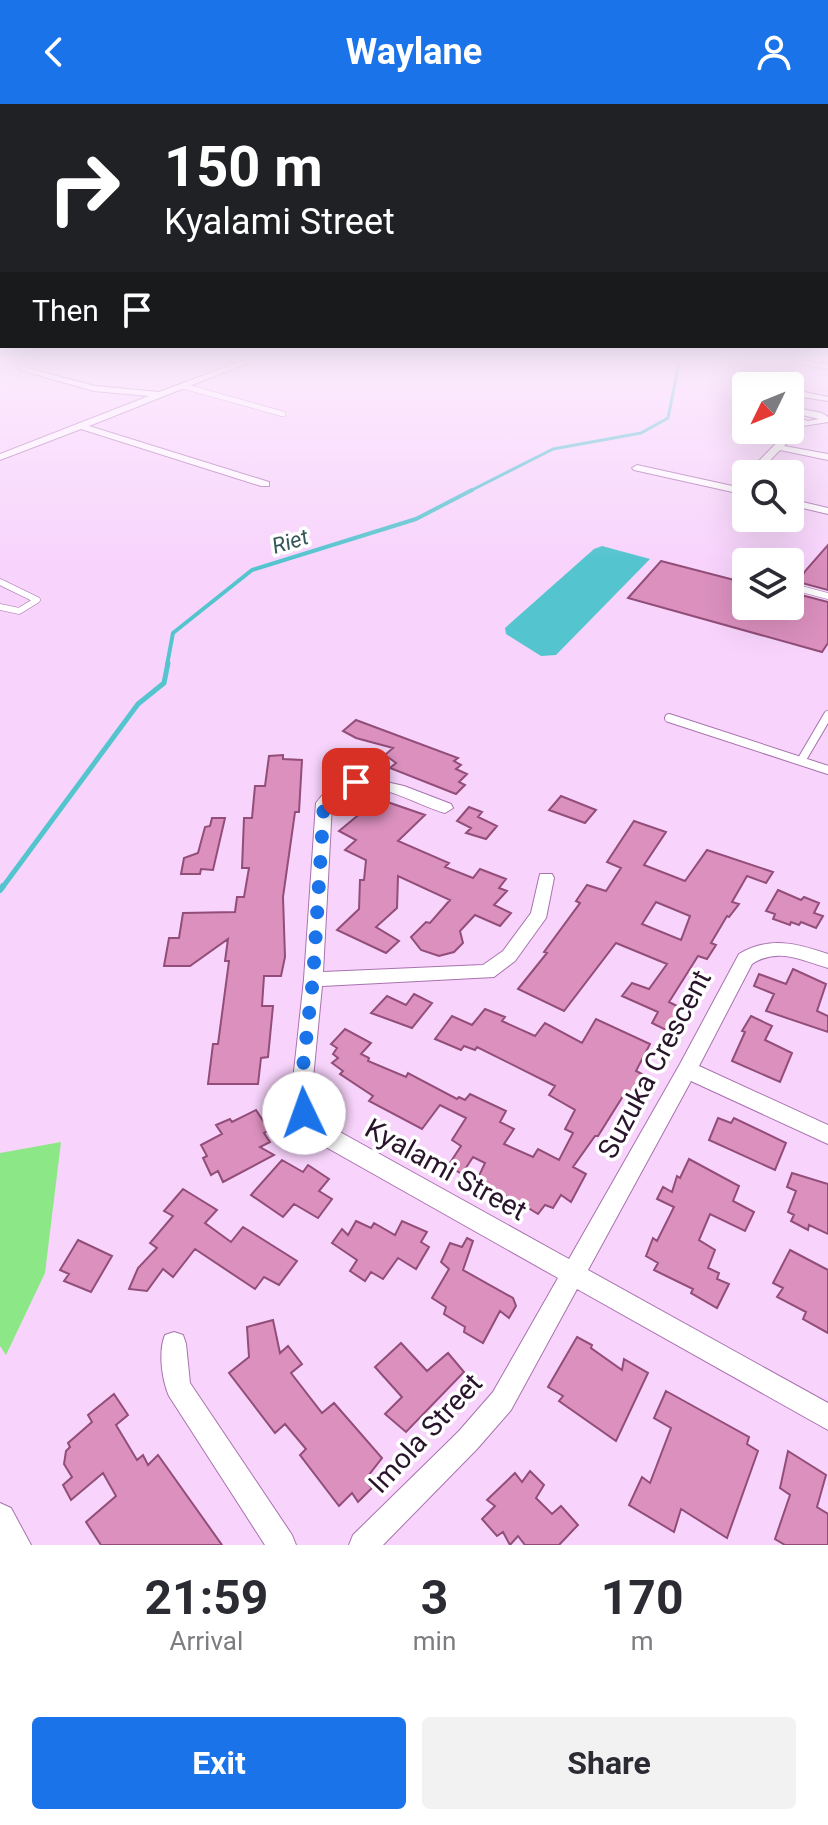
<!DOCTYPE html>
<style>
body{margin:0;font-family:Roboto,sans-serif;background:#f2f2f3;color:#2b2b33;height:100vh;display:flex;flex-direction:column;font-size:30px;white-space:nowrap}
*{box-sizing:border-box;margin:0}
p{font-size:26px;color:#7c7c81}
.icon{flex:none;width:44px;height:44px;fill:none;stroke:currentColor;stroke-width:2;stroke-linecap:round;stroke-linejoin:round}
.map{position:relative;height:1441px;overflow:hidden}
.details{display:flex;flex-direction:column;background:#fff;flex:1}
.details>*{flex:none}
.banner{position:absolute;left:0px;top:0px;width:828px;height:244px;box-shadow:0 8px 32px #0002;background:#202124;color:#fff;overflow:hidden}
.needle{width:52px;rotate:227deg}
.buttons{position:absolute;left:732px;top:268px;display:grid;gap:16px}
.buttons a{display:grid;place-items:center;width:72px;height:72px;border-radius:8px;background:#fff;box-shadow:0 8px 32px #0002;font-size:40px}
.pin{position:absolute;display:grid;place-items:center;width:68px;height:68px;color:#fff;margin:-34px;border-radius:16px;box-shadow:0 4px 12px #0006}
.me{position:absolute;width:88px;margin:-44px;rotate:357deg;stroke-linejoin:round;filter:drop-shadow(0 0 6px #0008)}
.turn{display:flex;align-items:center;gap:28px;height:168px;padding:0 32px;font-size:36px}
.turn .icon{width:104px;height:104px;stroke-width:2.5}
.turn b{display:block;font-size:56px;line-height:68px}
.then{display:flex;align-items:center;height:76px;padding:0 32px;background:#0003;gap:16px;font-size:30px}
.eta{display:flex;justify-content:space-evenly;align-items:center;height:136px;text-align:center}
.eta b{font-size:48px;font-weight:700;line-height:56px}
.primary-button{display:flex;gap:16px;margin-top:auto;padding:16px 32px}
.primary-button a{flex:1;height:92px;border-radius:8px;background:#1a73e8;color:#fff;font-size:32px;font-weight:700;line-height:92px;text-align:center}
.primary-button a+a{background:#f2f2f3;color:#2b2b33}
header{display:flex;justify-content:space-between;align-items:center;height:104px;padding:0 32px;background:#1a73e8;color:#fff;font-size:36px;font-weight:700}
.map>svg:first-child{display:block}
.green{fill:#8ce886}
.water{fill:#54c4ce}
.lines{fill:none;stroke-linecap:round;stroke-linejoin:round}
.stream-far3{stroke:#54c4ce;stroke-width:3}
.stream-far2{stroke:#54c4ce;stroke-width:4}
.stream-far1{stroke:#54c4ce;stroke-width:5}
.stream{stroke:#54c4ce;stroke-width:6}
.building{fill:#db90be;stroke:#924d79;stroke-width:2;fill-rule:evenodd}
.service-far2-casing{stroke:#a872af;stroke-width:6}
.service-far1-casing{stroke:#a872af;stroke-width:7}
.service-casing{stroke:#a872af;stroke-width:10}
.minor-casing{stroke:#a872af;stroke-width:2}
.tertiary-casing{stroke:#a872af;stroke-width:2}
.service-far2{stroke:#fff;stroke-width:5}
.service-far1{stroke:#fff;stroke-width:6}
.service{stroke:#fff;stroke-width:8}
.minor{fill:#fff;fill-rule:evenodd}
.tertiary{fill:#fff;fill-rule:evenodd}
.route{stroke:#1a73e8;stroke-width:14;stroke-dasharray:0 25.2}
.labels{text-anchor:middle;stroke-width:7;stroke-linejoin:round;paint-order:stroke}
.far-water-label{font-size:22px;font-style:italic;fill:#35575a;stroke:#fff}
.near-street-label{font-size:28px;fill:#29142c;stroke:#fff}
</style>
<header><svg class="icon" aria-label="back" viewBox="0 0 24 24"><path d="M15 5l-7 7 7 7"/></svg>Waylane<svg class="icon" aria-label="person" viewBox="0 0 24 24"><circle cx="12" cy="8" r="4"/><path d="M4 21q1-7 8-7t8 7"/></svg></header>
<div class="map">
<svg width="828" height="1441" viewBox="0 0 828 1441">
<rect width="100%" height="100%" fill="#f8d4fc"/>
<!-- green -->
<path class="green" d="M61 1038 45 1169 6 1251 0 1242V1049Z"/>
<!-- water -->
<path class="water" d="M602 442 650 455 556 551 541 552 506 530 505 524 594 445Z"/>
<g class="lines">
<!-- stream-far3 -->
<path class="stream-far3" d="M468 388 553 345 641 329 668 314 680 254"/>
<!-- stream-far2 -->
<path class="stream-far2" d="M167 561 173 529 252 466 416 415 472 386"/>
<!-- stream-far1 -->
<path class="stream-far1" d="M2 784 138 600 164 579 168 559"/>
<!-- stream -->
<path class="stream" d="M0 786 3 782"/>
</g>
<!-- building -->
<path class="building" d="M828 441V486L798 478 806 466Z
M661 457 746 479V502H790V488L828 498V539L822 548 628 494Z
M356 616 458 654 454 657 461 661 456 665 467 670 459 678 465 681 456 690 390 664 396 659 385 651 393 644 356 634 343 627Z
M283 651V655L302 656 299 708H295L283 793 285 853 281 872H264L262 902H273L268 953 261 954 258 980H208L213 940H218L229 857H225L228 835 190 862H164L169 834H179L183 809 235 808 237 793H244L249 764H242L244 714H252L255 682H265L269 652Z
M561 692 596 706 585 719 549 706Z
M373 693 425 711 398 737 449 759 445 763 473 774 480 765 506 775 499 784 507 787 494 801 511 809 500 822 475 811 460 827 463 839 454 848 439 852 421 846 411 833 426 818 430 819 450 796 398 772 397 804 376 823 399 837 386 849 337 826 359 805 360 776H364L366 756 345 746 356 736 339 727 362 708 359 707Z
M469 703 482 708 478 713 497 722 486 735 466 729 471 724 457 717Z
M212 714H225L213 766 201 765 200 770H181L184 754 198 749 205 723 210 722Z
M634 717 666 728 644 761 685 777 707 746 773 768 766 779 747 772 732 798 739 800 729 813 727 812 711 839 716 841 707 855 698 852 669 898 681 904 668 927 652 919 658 908 622 892 632 879 649 885 667 860 616 839 564 907 518 885 547 849 544 848 580 799 576 797 587 781 606 787 621 764 607 758ZM656 798 690 812 681 836 642 820Z
M778 786 801 796 804 793 819 799 814 809 823 812 816 824 801 818 799 821 791 818 790 821 773 815 775 810 766 807Z
M793 865 826 880 817 907 828 912V928L766 907 774 890 754 882 759 870 786 880Z
M414 890 432 899 412 924 371 909 387 892 406 901Z
M485 905 505 913 502 917 535 932 545 919 582 939 596 915 650 940 636 967 644 971 635 992 625 989 598 1032H595L573 1063 586 1070 571 1098 561 1091 553 1104 545 1101 538 1110 525 1102 523 1107 507 1098 509 1094 477 1076 485 1059 473 1053 462 1070 448 1062 461 1042 452 1036 466 1014 440 1001 422 1025 369 997 373 992 340 970 343 967 332 959 338 954 333 950 337 944 331 940 345 925 371 939 361 950 369 954 368 957 406 973 408 969 457 995 459 993 465 996 470 990 506 1007 500 1018 514 1025 504 1040 533 1053 538 1045 559 1056 573 1029 565 1025 575 1006 549 991 555 982 477 943 475 946 464 942 461 946 435 935 452 912 472 921Z
M751 912 772 922 765 936 792 949 780 978 732 957 745 928 742 927Z
M256 1006 269 1026 264 1029 270 1038 260 1043 274 1051 223 1078 218 1067 211 1071 203 1054 207 1052 201 1041 222 1030 216 1021 230 1015 232 1018Z
M718 1014 731 1019 734 1014 786 1039 775 1066 709 1036Z
M689 1055 739 1082 733 1097 754 1108 745 1127 710 1110 699 1136 715 1146 708 1164 719 1169 717 1175 729 1180 717 1204 691 1189 693 1185 654 1166 658 1159 646 1152 653 1134 657 1137 674 1103 657 1095 663 1083 672 1088 677 1072 680 1074Z
M282 1056 303 1068 308 1061 329 1075 319 1087 332 1095 318 1114 294 1100 283 1113 251 1091Z
M792 1069 828 1080V1130L809 1121 808 1126 791 1117 794 1111 788 1108 796 1087 787 1083Z
M183 1085 217 1106 205 1119 231 1138 243 1123 297 1157 279 1181 264 1173 255 1185 195 1145 173 1173 163 1165 147 1187 129 1185 138 1164 157 1144 150 1139 173 1112 164 1107Z
M356 1117 371 1124 374 1119 395 1131 402 1117 427 1128 421 1138 429 1143 416 1165 398 1154 383 1175 371 1168 365 1177 350 1167 357 1156 332 1139 342 1125 348 1131Z
M467 1134 473 1137 463 1166 513 1194 516 1202 509 1214 500 1207 483 1239 464 1228 465 1223 444 1210 446 1203 432 1194 449 1165 441 1158 450 1139 462 1143Z
M78 1136 112 1152 91 1188 64 1177 69 1170 60 1166Z
M790 1146 828 1166V1229L803 1215 806 1208 777 1193 783 1184 773 1179Z
M273 1216 280 1249 288 1242 302 1260 291 1269 322 1309 334 1299 382 1354 365 1376 372 1384 358 1398 352 1389 339 1402 300 1351 306 1345 285 1320 275 1329 229 1269 249 1253 247 1223Z
M577 1233 592 1241 591 1244 622 1266 624 1255 648 1269 616 1337 559 1297 563 1292 548 1283Z
M401 1239 427 1267 448 1249 464 1268 406 1328 385 1310 402 1293 375 1263Z
M666 1287 749 1333 747 1340 758 1347 727 1434 681 1405 674 1428 629 1401 642 1373 650 1379 671 1324 654 1314Z
M114 1290 128 1311 116 1321 137 1356 143 1351 148 1361 158 1351 222 1441H101L86 1418 116 1392 103 1369 71 1396 63 1381 72 1373 64 1360 66 1347 70 1343 68 1339 92 1318 88 1311Z
M788 1347 826 1371 817 1403 828 1410V1441H785L775 1435 790 1391 780 1384Z
M530 1367 544 1381 536 1394 552 1410 561 1402 578 1421 559 1441H525L518 1432 510 1441 503 1428 497 1432 482 1415 495 1402 487 1396 515 1369 522 1378Z"/>
<g class="lines">
<!-- service-far2 casing -->
<g class="service-far2-casing">
<path id="service-far2" d="M183 282 283 310"/>
</g>
<!-- service-far1 casing -->
<g class="service-far1-casing">
<path id="service-far1" d="M0 478 37 496 19 507 0 503
M790 482 828 492"/>
</g>
<!-- service casing -->
<g class="service-casing">
<path id="service" d="M669 614 828 666
M801 657 828 611"/>
</g>
<!-- minor casing -->
<g class="minor-casing">
<path id="minor" d="M250 254H260L89 322 269 378V382H261L81 325 0 356V350L149 292 94 287 20 266V262L95 282 159 288Z
M796 255 828 261V265L793 259Z
M790 285 828 293V297L790 291Z
M802 305 822 309 828 313V318L803 322 784 342 828 350V356L780 346 757 370H746L796 319 790 317V308ZM802 311 819 315 808 317 795 313Z
M637 361 746 385V391L634 366 632 364Z
M790 395 828 404V410L790 401Z
M364 673 404 682 451 700 453 704 445 709C409 699 362 663 332 700L323 868 483 861 503 847 531 809 540 770H552L554 774 546 814 515 857 494 873 322 882 311 995 318 1012 340 1028 569 1155 680 960 739 850C769 832 796 839 828 850V864C801 856 778 843 752 860L699 962 828 1021V1040L691 977 588 1166 828 1299V1326L577 1185 511 1306 477 1345 383 1441H349L353 1431 459 1327 493 1288 558 1174 324 1042 303 1024 291 995 304 875 316 699C330 681 342 675 364 673Z
M174 1228 183 1231 186 1240 190 1279 292 1431 296 1441H265L169 1292C162 1276 158 1248 165 1231Z"/>
</g>
<!-- tertiary casing -->
<g class="tertiary-casing">
<path id="tertiary" d="M0 1399 11 1404 31 1441H0Z"/>
</g>
<!-- service-far2 -->
<use href="#service-far2" class="service-far2"/>
<!-- service-far1 -->
<use href="#service-far1" class="service-far1"/>
<!-- service -->
<use href="#service" class="service"/>
<!-- minor -->
<use href="#minor" class="minor"/>
<!-- tertiary -->
<use href="#tertiary" class="tertiary"/>
</g>
<!-- sky -->
<linearGradient id="sky" x2="0" y2="1"><stop stop-color="#6dbade"/><stop offset="0.56" stop-color="#fcecfe"/><stop offset="1" stop-color="#fcecfe" stop-opacity="0"/></linearGradient>
<rect width="828" height="455" fill="url(#sky)"/>
<g class="lines">
<!-- route -->
<path class="route" d="M304 1009 302 972 313 875 324 699 334 686 356 678"/>
</g>
<g class="labels">
<!-- far-water labels -->
<g class="far-water-label">
<text transform="translate(290 437) rotate(-17)" y="8">Riet</text>
</g>
<!-- near-street labels -->
<g class="near-street-label">
<text transform="translate(654 960) rotate(-62)" y="10">Suzuka Crescent</text>
<text transform="translate(446 1065) rotate(29)" y="10">Kyalami Street</text>
<text transform="translate(425 1329) rotate(-47)" y="10">Imola Street</text>
</g>
</g>
</svg>
<div class="buttons">
<a><svg class="needle" viewBox="-14 -14 28 28"><path d="M0-13l5 13h-10z" fill="#e53935"/><path d="M0 13l5-13h-10z" fill="#7c7c81"/></svg></a>
<a><svg class="icon" aria-label="search" viewBox="0 0 24 24"><circle cx="10" cy="10" r="6"/><path d="M15 15l6 6"/></svg></a>
<a><svg class="icon" aria-label="layers" viewBox="0 0 24 24"><path d="M12 4l9 5-9 5-9-5zM3 14l9 5 9-5"/></svg></a>
</div>
<div class="pin" style="left:356px;top:678px;background:#d93025"><svg class="icon" aria-label="arrive" viewBox="0 0 24 24"><path d="M6 21V4h12l-3 4 3 4H6"/></svg></div>
<svg class="me" style="left:304px;top:1009px" viewBox="-20 -20 40 40"><circle r="19" fill="#fff"/><path d="M0-13L10 11 0 6-10 11z" fill="#1a73e8"/></svg>
<div class="banner">
<div class="turn"><svg class="icon" aria-label="right" viewBox="0 0 24 24"><path d="M7 20v-9h11M14 6l5 5-5 5"/></svg><div><b>150 m</b>Kyalami Street</div></div>
<div class="then">Then<svg class="icon" aria-label="arrive" viewBox="0 0 24 24"><path d="M6 21V4h12l-3 4 3 4H6"/></svg></div>
</div>
</div>
<section class="details">
<div class="eta">
<div><b>21:59</b><p>Arrival</p></div>
<div><b>3</b><p>min</p></div>
<div><b>170</b><p>m</p></div>
</div>
<div class="primary-button"><a>Exit</a><a>Share</a></div>
</section>
